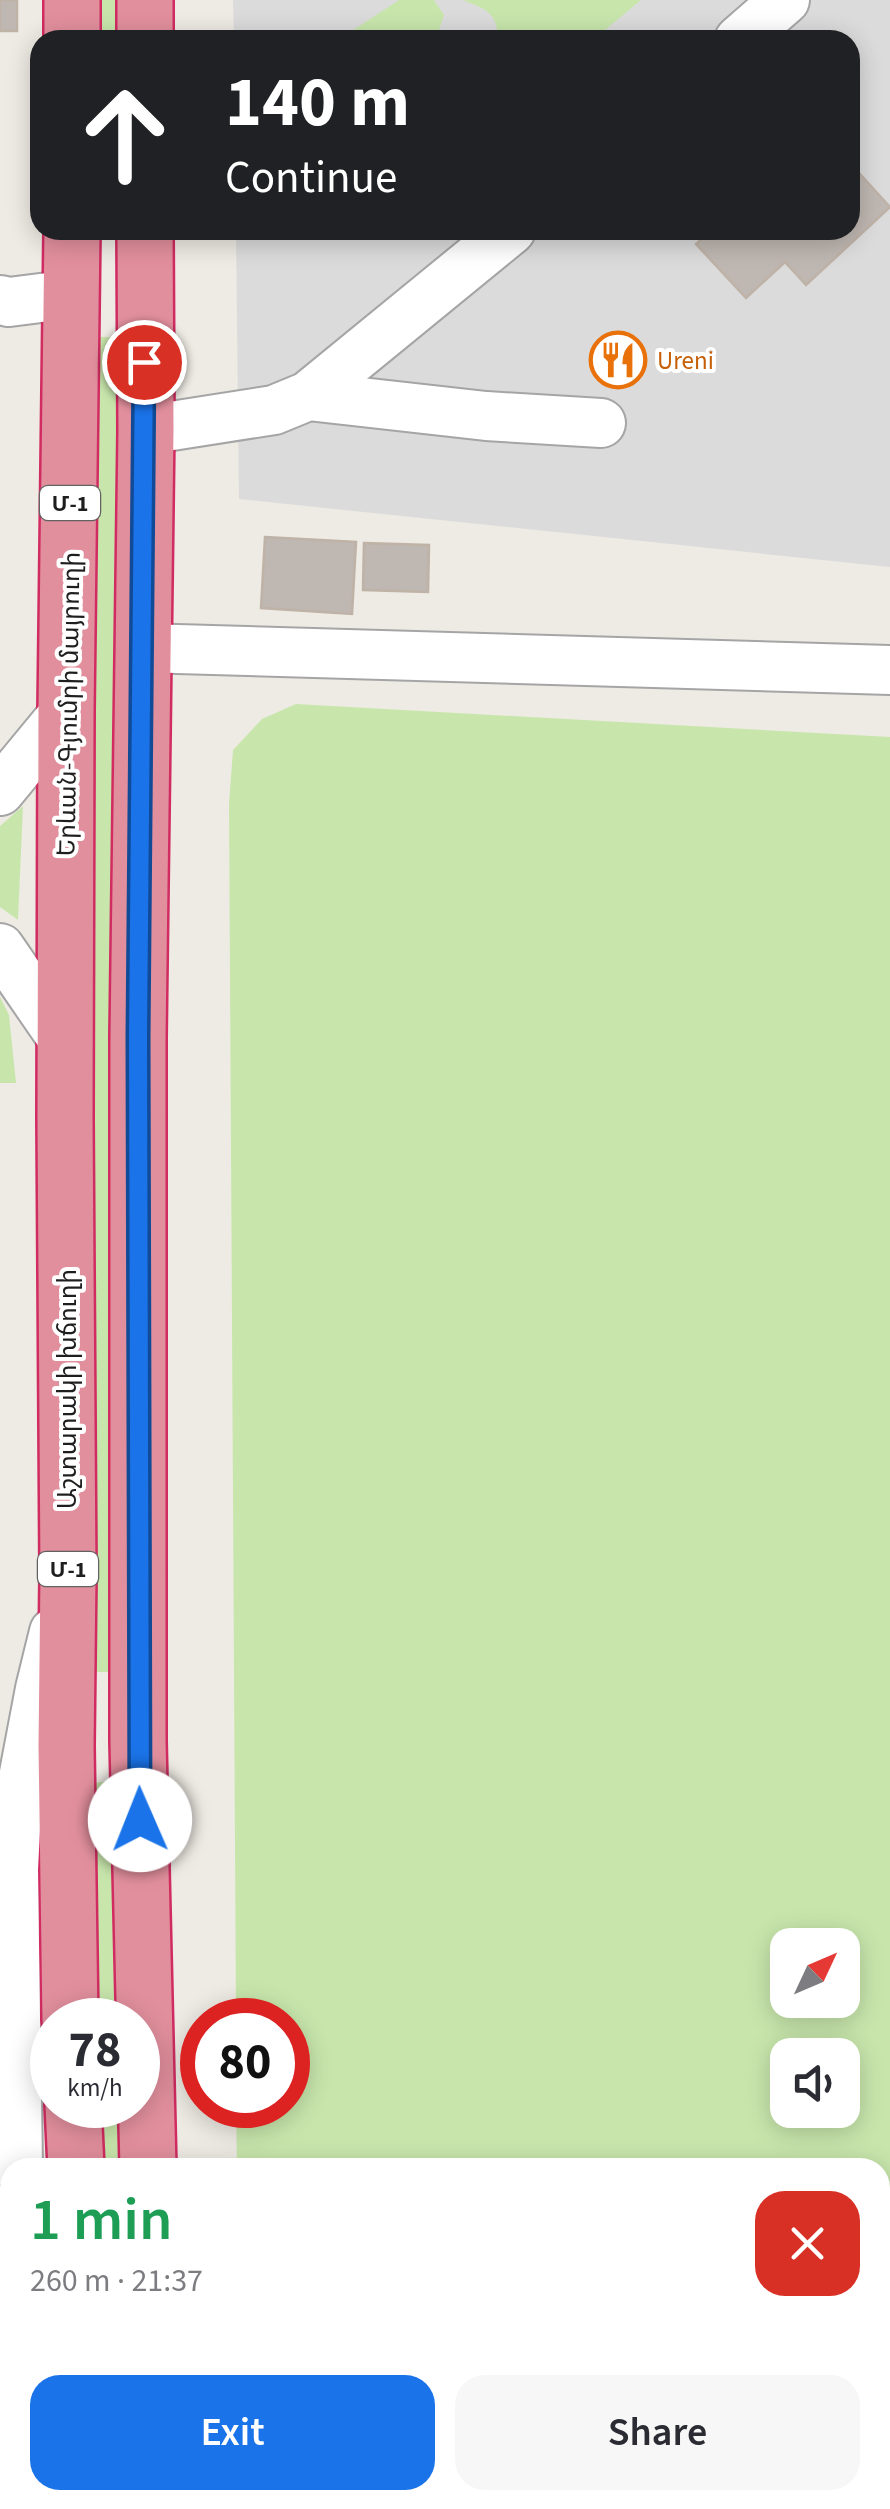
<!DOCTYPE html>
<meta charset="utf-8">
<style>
body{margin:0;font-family:"Source Sans 3","Noto Sans Armenian",sans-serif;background:#f7f7f7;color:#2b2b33;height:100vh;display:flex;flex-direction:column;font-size:38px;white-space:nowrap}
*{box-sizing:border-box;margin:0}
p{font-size:32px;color:#7c7c81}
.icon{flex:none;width:55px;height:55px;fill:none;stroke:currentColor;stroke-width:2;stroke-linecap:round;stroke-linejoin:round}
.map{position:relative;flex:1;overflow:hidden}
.panel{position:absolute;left:0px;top:2158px;width:890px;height:352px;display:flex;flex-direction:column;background:#fff;border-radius:30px 30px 0 0;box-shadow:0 5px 25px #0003}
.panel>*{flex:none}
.guide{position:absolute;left:30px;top:30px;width:830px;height:210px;border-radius:30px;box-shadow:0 5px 25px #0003;background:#202124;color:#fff;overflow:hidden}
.needle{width:65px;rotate:46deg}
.buttons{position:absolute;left:770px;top:1928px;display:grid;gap:20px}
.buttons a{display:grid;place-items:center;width:90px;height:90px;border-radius:20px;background:#fff;box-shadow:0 5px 25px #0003;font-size:50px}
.speed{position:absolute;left:30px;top:1998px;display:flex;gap:20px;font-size:50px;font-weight:700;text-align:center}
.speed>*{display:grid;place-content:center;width:130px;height:130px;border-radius:50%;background:#fff;box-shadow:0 5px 25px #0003;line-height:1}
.speed small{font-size:25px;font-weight:400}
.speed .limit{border:15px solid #d22;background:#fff;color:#111}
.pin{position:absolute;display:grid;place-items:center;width:85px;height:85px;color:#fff;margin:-42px;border:5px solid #fff;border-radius:50%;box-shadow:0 2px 10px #0007}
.me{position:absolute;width:110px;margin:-55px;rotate:359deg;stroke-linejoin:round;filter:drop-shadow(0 0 8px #0008)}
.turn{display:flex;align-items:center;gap:35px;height:210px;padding:0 30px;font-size:45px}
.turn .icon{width:130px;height:130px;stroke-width:2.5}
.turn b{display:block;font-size:70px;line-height:85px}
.round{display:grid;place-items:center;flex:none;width:105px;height:105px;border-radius:30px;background:#f7f7f7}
.overview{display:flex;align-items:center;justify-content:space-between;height:170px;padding:0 30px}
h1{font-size:60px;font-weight:600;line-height:75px;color:#1e9e55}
.button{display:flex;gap:20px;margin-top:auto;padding:20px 30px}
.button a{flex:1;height:115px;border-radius:30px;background:#1a73e8;color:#fff;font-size:40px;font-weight:600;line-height:115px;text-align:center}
.button a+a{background:#f7f7f7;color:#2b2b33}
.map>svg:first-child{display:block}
.residential{fill:#dcdbdb}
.grass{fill:#c8e6ac;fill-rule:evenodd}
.building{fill:#bfb7b1;stroke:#bfb2a7;stroke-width:2.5}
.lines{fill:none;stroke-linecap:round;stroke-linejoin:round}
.minor-casing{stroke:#a5a5a5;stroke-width:52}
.highway-casing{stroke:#d12c62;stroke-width:60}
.minor{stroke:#fff;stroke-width:48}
.highway{stroke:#e28f9d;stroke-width:55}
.route-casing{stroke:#114b97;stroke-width:25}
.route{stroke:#1a73e8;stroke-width:18}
.labels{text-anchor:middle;stroke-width:8;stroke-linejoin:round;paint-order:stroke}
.shield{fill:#fff;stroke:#626262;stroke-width:2.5}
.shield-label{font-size:22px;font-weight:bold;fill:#1e1e1e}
.food-label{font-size:25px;fill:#c56008;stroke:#fff;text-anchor:start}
.street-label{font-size:25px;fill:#1e1e1e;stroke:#fff}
</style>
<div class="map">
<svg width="890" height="2509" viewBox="0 0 890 2509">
<rect width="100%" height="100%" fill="#eeebe4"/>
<!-- residential -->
<path class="residential" d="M233 0H890V567L239 499 236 230H850V40H234Z"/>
<!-- grass -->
<path class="grass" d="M94 0H121V40H94Z
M399 0H434L444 15 439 30 440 40H338Z
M463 0H641L593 40H497C500 12 482 8 463 0Z
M93 337H121L117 1672H91Z
M296 704 890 737V2200H880V2168L237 2167 236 2105H288V2020H236L229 804 233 750 262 719ZM842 1945V2000H788V1945ZM842 2055V2110H788V2055Z
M23 806 18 920 0 907V826Z
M0 997 9 1015 16 1083H0Z
M116 1781 122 2020H93L89 1783Z
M97 2105H125L128 2167H99Z"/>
<!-- building -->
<path class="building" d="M0 0H17V31H0Z
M850 163 890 207 806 285 785 262 746 298 696 244 712 230H850Z
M265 537 356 542 352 614 261 608Z
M364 543 429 545 428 592 363 590Z"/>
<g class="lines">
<!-- minor casing -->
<g class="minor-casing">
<path id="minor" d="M739 40 785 0
M0 300 9 302 72 294
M308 396 486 416 601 423
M146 430 274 410 308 396 511 230
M142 648 890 670
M0 791 66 711
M0 948 66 1044
M18 2168 14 1869 17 1810 40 1689 54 1632
M0 2321 10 2331
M31 2500 32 2509"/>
</g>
<!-- highway casing -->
<g class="highway-casing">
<path id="highway" d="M72 0V40
M145 0V40
M145 230 146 430 138 1037V1741L148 2168
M70 2020 66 1746 68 1575 65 1119 66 711 72 230
M73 2105 76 2168
M93 2500V2509
M165 2500 166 2509"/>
</g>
<!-- minor -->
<use href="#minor" class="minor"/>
<!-- highway -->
<use href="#highway" class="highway"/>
</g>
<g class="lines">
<!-- route casing -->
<g class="route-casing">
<path id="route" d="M140 1820 138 1037 144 362"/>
</g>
<!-- route -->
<use href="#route" class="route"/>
</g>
<!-- icons -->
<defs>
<g id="restaurant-ring" transform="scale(2.875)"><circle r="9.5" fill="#fff" stroke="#e8710a" stroke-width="1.5"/><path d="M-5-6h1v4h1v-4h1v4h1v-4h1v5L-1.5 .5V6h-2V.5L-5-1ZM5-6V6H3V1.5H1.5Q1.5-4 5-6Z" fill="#e8710a"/></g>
</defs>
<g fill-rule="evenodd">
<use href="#restaurant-ring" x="618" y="360"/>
</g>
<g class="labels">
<!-- shield labels -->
<g class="shield">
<rect x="40" y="486" width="60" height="34" rx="8"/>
<rect x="38" y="1552" width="60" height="34" rx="8"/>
</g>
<g class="shield-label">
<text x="70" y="511">Մ-1</text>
<text x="68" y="1577">Մ-1</text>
</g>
<!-- food labels -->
<g class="food-label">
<text x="657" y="369">Ureni</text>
</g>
<!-- street labels -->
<g class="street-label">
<text transform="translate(68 704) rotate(-89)" y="9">Երևան-Գյումրի մայրուղի</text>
<text transform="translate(67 1389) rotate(-90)" y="9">Աշտարակի խճուղի</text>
</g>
</g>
</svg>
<div class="buttons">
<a><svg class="needle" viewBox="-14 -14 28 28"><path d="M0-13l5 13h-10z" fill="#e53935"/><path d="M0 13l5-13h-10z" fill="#7c7c81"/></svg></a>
<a><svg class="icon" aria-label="sound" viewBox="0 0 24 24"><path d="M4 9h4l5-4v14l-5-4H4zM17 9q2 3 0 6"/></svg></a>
</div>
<div class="speed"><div>78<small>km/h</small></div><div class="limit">80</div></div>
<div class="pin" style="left:144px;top:362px;background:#d93025"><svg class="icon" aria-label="arrive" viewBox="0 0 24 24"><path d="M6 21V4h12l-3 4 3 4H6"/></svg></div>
<svg class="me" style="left:140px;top:1820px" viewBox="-20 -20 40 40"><circle r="19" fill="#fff"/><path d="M0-13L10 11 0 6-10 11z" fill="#1a73e8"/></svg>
<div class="guide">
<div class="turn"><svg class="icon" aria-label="ahead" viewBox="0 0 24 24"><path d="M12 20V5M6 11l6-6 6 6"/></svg><div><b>140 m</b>Continue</div></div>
</div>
<section class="panel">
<div class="overview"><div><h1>1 min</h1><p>260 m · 21:37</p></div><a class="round" style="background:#d93025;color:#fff"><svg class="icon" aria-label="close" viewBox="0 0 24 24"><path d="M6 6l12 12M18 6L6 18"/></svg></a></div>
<div class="button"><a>Exit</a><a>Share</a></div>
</section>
</div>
